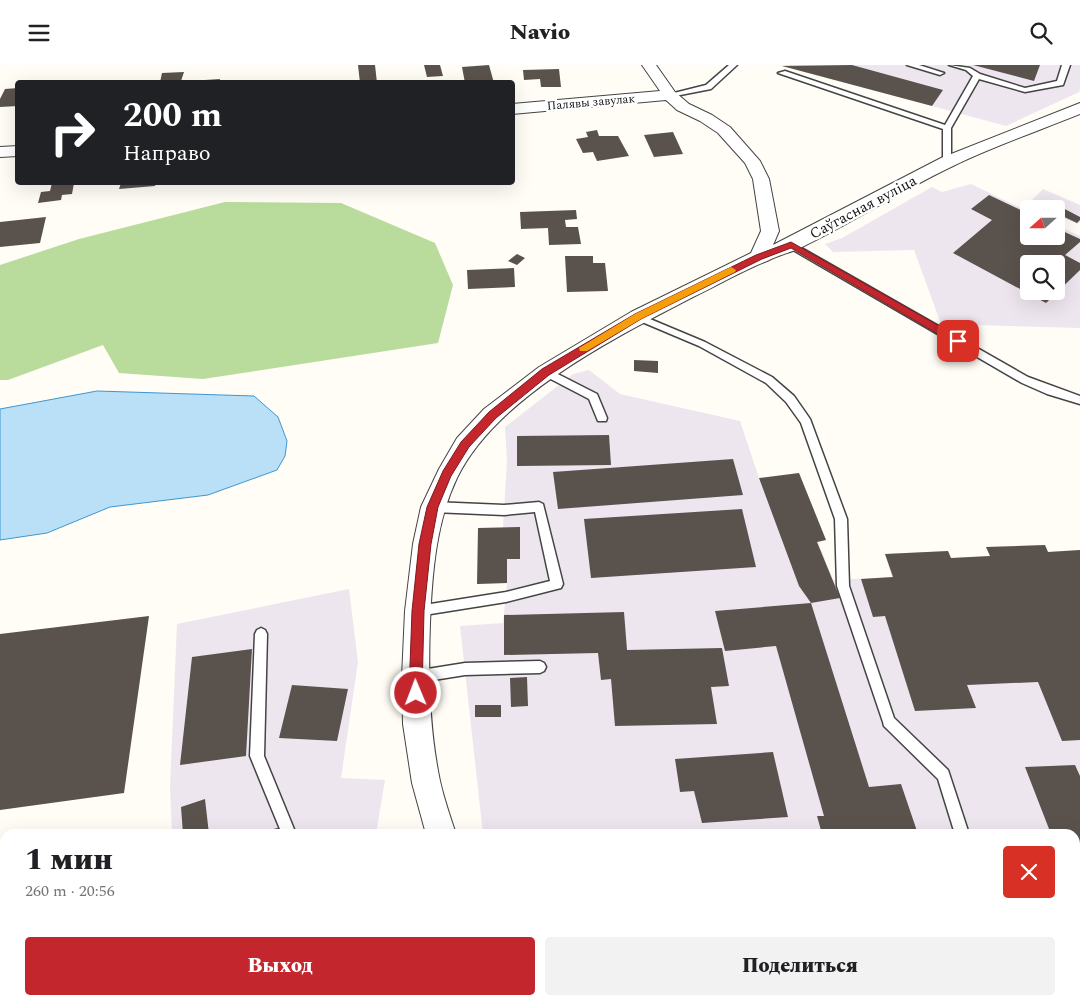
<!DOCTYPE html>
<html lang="ru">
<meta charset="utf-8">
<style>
body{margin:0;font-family:Spectral,serif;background:#f2f2f2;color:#202124;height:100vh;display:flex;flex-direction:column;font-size:19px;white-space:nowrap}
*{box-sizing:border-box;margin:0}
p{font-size:16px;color:#757577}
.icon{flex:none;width:28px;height:28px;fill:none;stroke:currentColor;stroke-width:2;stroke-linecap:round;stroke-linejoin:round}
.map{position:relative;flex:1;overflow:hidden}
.details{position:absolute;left:0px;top:764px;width:1080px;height:176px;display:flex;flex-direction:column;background:#fff;border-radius:15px 15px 0 0;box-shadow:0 5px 20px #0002}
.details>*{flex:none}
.hud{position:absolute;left:15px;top:15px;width:500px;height:105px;border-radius:5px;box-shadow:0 5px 20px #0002;background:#202124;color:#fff;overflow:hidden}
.needle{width:32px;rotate:249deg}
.controls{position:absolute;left:1020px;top:135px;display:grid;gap:10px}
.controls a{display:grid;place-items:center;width:45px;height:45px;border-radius:5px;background:#fff;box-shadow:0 5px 20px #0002;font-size:25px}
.pin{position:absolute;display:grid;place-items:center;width:42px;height:42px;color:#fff;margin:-21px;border-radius:10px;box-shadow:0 2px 8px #0006}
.me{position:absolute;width:55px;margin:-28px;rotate:359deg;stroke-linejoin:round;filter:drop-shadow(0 0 4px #0008)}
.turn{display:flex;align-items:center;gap:18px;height:105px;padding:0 25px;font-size:22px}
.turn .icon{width:65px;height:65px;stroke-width:2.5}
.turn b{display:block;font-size:35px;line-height:42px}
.round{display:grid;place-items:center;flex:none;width:52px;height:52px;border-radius:5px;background:#f2f2f2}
.headline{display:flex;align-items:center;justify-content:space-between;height:85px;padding:0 25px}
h1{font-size:30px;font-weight:800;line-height:38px}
.primary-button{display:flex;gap:10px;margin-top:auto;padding:10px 25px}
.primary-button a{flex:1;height:58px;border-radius:5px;background:#c4262e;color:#fff;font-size:20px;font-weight:800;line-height:58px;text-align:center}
.primary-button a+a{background:#f2f2f2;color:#202124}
header{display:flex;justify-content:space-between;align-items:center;height:65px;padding:0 25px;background:#fff;font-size:22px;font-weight:800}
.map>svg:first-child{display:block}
.industrial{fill:#eee6ef;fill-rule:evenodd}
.forest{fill:#b9dc9c}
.water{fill:#b9e0f7;stroke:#3f96cf}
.building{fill:#5a524d;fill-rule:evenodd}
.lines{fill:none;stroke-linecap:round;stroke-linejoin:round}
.lane-casing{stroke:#444;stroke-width:3}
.street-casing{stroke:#444;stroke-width:2}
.lane{fill:#fff;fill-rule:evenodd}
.street{fill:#fff;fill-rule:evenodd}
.route{fill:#c4262e;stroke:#7f191e}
.slow{fill:#f59e0b}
.labels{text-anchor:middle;stroke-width:5;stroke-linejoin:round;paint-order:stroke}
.far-street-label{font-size:12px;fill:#111;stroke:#fff}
.street-label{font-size:15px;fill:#111;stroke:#fff}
</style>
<header><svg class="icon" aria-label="menu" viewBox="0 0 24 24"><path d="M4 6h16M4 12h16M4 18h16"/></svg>Navio<svg class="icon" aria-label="search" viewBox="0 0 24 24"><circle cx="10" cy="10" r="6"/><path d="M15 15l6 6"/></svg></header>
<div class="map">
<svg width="1080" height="939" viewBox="0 0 1080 939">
<rect width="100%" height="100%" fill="#fffdf5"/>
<!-- industrial -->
<path class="industrial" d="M780 0H1080V23L1079 27 1006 61Z
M971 119 1029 147V171H1056V160L1080 171V263L941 259 914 185 833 187 825 179 842 173 932 122 942 127ZM1029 199H1056V226H1029Z
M1043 124 1080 140V156L1078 159 1056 150V144H1043L1029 138Z
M589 305 620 329 740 356 759 413 799 408 826 475 818 477 833 515 892 512 885 489 948 486 951 493 990 491 986 482 1045 480 1048 487 1080 485V939H729L728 935H1075V769H483L460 561 503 558 507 518 477 519 503 462 507 396 505 362 573 309Z
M349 524 358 597 341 713 385 715 376 769H172L170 722 177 559Z"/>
<!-- forest -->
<path class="forest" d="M225 137 341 138 435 178 453 220 438 278 203 314 119 308 103 280 8 315H0V200L79 174Z"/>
<!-- water -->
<path class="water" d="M97 326 254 331 278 352 287 376 285 391 277 405 208 430 110 442 47 468 0 475V344Z"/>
<!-- building -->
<path class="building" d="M358 0H375L377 18H360Z
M424 0H440L443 11 427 12Z
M489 0 494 18H465L462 2Z
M852 0 943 25 932 41 782 1Z
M973 0H1040L1034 16Z
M559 4 561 22H541L540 14 524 15 523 5Z
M184 7 181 16 160 17 162 8Z
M220 14 219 18H190V16Z
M18 23V41L0 42V34L5 24Z
M597 65 599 71H618L629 91 597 96 593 87 583 88 576 74 588 72 586 67Z
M673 67 683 89 654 92 644 70Z
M52 118H74L72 129 62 130 61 135 38 138 41 127 50 126Z
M121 118H156L155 121 119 124Z
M989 130 1029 149V171H1056V163L1080 174V177L1065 190 1080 198V205L1046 238 953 188 992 155 971 144ZM1029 199H1056V226H1029Z
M1059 141 1080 152V155L1077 158 1056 148V144Z
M576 145 577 154 565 155 566 162H578L581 179 549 180 548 163 521 164 520 147Z
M46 152 40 178 0 182V157Z
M517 189 525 193 517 200 508 196Z
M565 191H593V198H605L608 226 567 227Z
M514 203 515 222 468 224 467 205Z
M634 295 658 296V308L634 306Z
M609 370 611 400 517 401V371Z
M733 394 743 430 558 444 553 407Z
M799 408 826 475 817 477 840 533 811 538 799 521 759 413Z
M742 444 756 502 591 513 584 454Z
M520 462V494H507V518L477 519 478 463Z
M1045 480 1048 487 1080 485V675L1062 676 1038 617 967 620 976 643 915 646 885 551 873 552 861 514 893 512 885 489 948 486 951 493 990 491 986 482Z
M811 538 869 722 901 719 918 769H822L817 751H824L776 581 725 586 715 546Z
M624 547 627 585 722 583 729 621 711 622 717 659 615 661 611 614 601 615 598 588 504 590V550Z
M149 551 124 728 0 745V569Z
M252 584 246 691 180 700 192 592Z
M527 612 528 641 511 642 510 613Z
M292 620 348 624 337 676 279 673Z
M475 640H501V652H475Z
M773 687 788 752 702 758 694 726 680 727 675 694Z
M1075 700 1080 711V876H1075V769H1051L1025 702Z
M205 734 209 769H183L181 742Z
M285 761 286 769H259L258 768Z
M5 799V935H101L100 939H0V800Z
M735 935H777L778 939H735Z"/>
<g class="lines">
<!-- lane casing -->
<g class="lane-casing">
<path id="lane" d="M729 0H737L711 24 670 32 666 30 706 20Z
M907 0H919L944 8 940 10Z
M949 0 970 3 980 9 1025 23 1057 16 1062 0H1070L1063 20 1025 27 979 14 951 63V97L947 99 943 97V64L778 8 785 6 945 60 973 11 966 5Z
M791 177 1028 312 1080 331V339L1047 329 1022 318 788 182V178Z
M638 249 705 277 772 312 794 331 810 354 847 454 849 521 894 653 948 705 969 769H955L938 714 884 661 883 657 837 521 835 454 801 358 786 337 766 318 699 281 635 254V250Z
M546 303 597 329 607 353 606 356H598L589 334 543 310 541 307Z
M433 437 504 440 539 437 543 439 563 519 561 523 506 537 418 551 414 550 412 546 414 542 418 541 506 527 550 516 535 447 504 450 433 447 429 445 427 442 429 439Z
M261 563 265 565 267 569 264 691 296 769H282L250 691 255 569 257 565Z
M540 596 544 598 546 602 544 606 540 608 465 610 415 618 411 616 409 612 411 608 415 606 465 598Z
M1075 925H1080V939H1071L1068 935H1075Z
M405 935H421L420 939H404Z
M1006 935H1027L1025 939H1004Z"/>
</g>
<!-- street casing -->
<g class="street-casing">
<path id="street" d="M642 0H656L675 27 689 39 712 50 730 62 760 96 769 114 779 166 773 180 941 93 1080 38V49C1038 66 994 81 953 101 900 126 851 159 798 184 788 188 777 191 767 196 742 206 718 220 693 232 616 272 496 332 457 413 436 457 432 509 430 558 428 611 429 663 440 716 444 734 450 751 456 769H426L412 718 403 659 402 612 405 546 413 479 421 442 439 404 457 373 484 344 539 302 631 247 751 188 761 166 753 114 745 98 718 68 700 56 677 45 666 35 512 49V39L660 26Z
M18 81V91L0 92V82Z
M543 935H577L578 939H544Z"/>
</g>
<!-- lane -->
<use href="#lane" class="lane"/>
<!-- street -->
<use href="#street" class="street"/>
</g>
<!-- route -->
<path class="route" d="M791 177 962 274V279H955L791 183 762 194 641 254 549 310 496 353 469 382 451 411 438 442 431 479 424 546 422 628 420 632 416 634 411 632 409 628 412 546 419 479 427 442 443 406 461 377 489 347 542 304 635 249 756 190Z"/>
<!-- slow -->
<path class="slow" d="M731 202 736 205 735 207 641 254 587 286H580L579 283 635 249Z"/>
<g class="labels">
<!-- far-street labels -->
<g class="far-street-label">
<text transform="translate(591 37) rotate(-5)" y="4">Палявы завулак</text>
</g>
<!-- street labels -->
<g class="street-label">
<text transform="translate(863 142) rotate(-28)" y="5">Саўгасная вуліца</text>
</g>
</g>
</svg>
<div class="controls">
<a><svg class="needle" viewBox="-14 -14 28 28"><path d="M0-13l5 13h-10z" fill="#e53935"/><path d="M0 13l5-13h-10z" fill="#757577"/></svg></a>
<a><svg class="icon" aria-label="search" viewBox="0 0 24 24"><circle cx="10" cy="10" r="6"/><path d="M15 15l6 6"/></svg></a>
</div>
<div class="pin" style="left:958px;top:276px;background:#d93025"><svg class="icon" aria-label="arrive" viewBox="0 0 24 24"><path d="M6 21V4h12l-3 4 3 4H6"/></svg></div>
<svg class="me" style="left:416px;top:628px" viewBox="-20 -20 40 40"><circle r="17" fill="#c4262e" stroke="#fff" stroke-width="3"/><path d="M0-11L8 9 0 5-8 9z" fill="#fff"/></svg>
<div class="hud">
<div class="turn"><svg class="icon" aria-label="right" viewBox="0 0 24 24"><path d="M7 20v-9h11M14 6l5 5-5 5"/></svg><div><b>200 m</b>Направо</div></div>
</div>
<section class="details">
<div class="headline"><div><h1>1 мин</h1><p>260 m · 20:56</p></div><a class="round" style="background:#d93025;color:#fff"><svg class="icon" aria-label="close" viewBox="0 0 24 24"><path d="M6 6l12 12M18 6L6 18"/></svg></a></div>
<div class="primary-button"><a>Выход</a><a>Поделиться</a></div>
</section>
</div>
